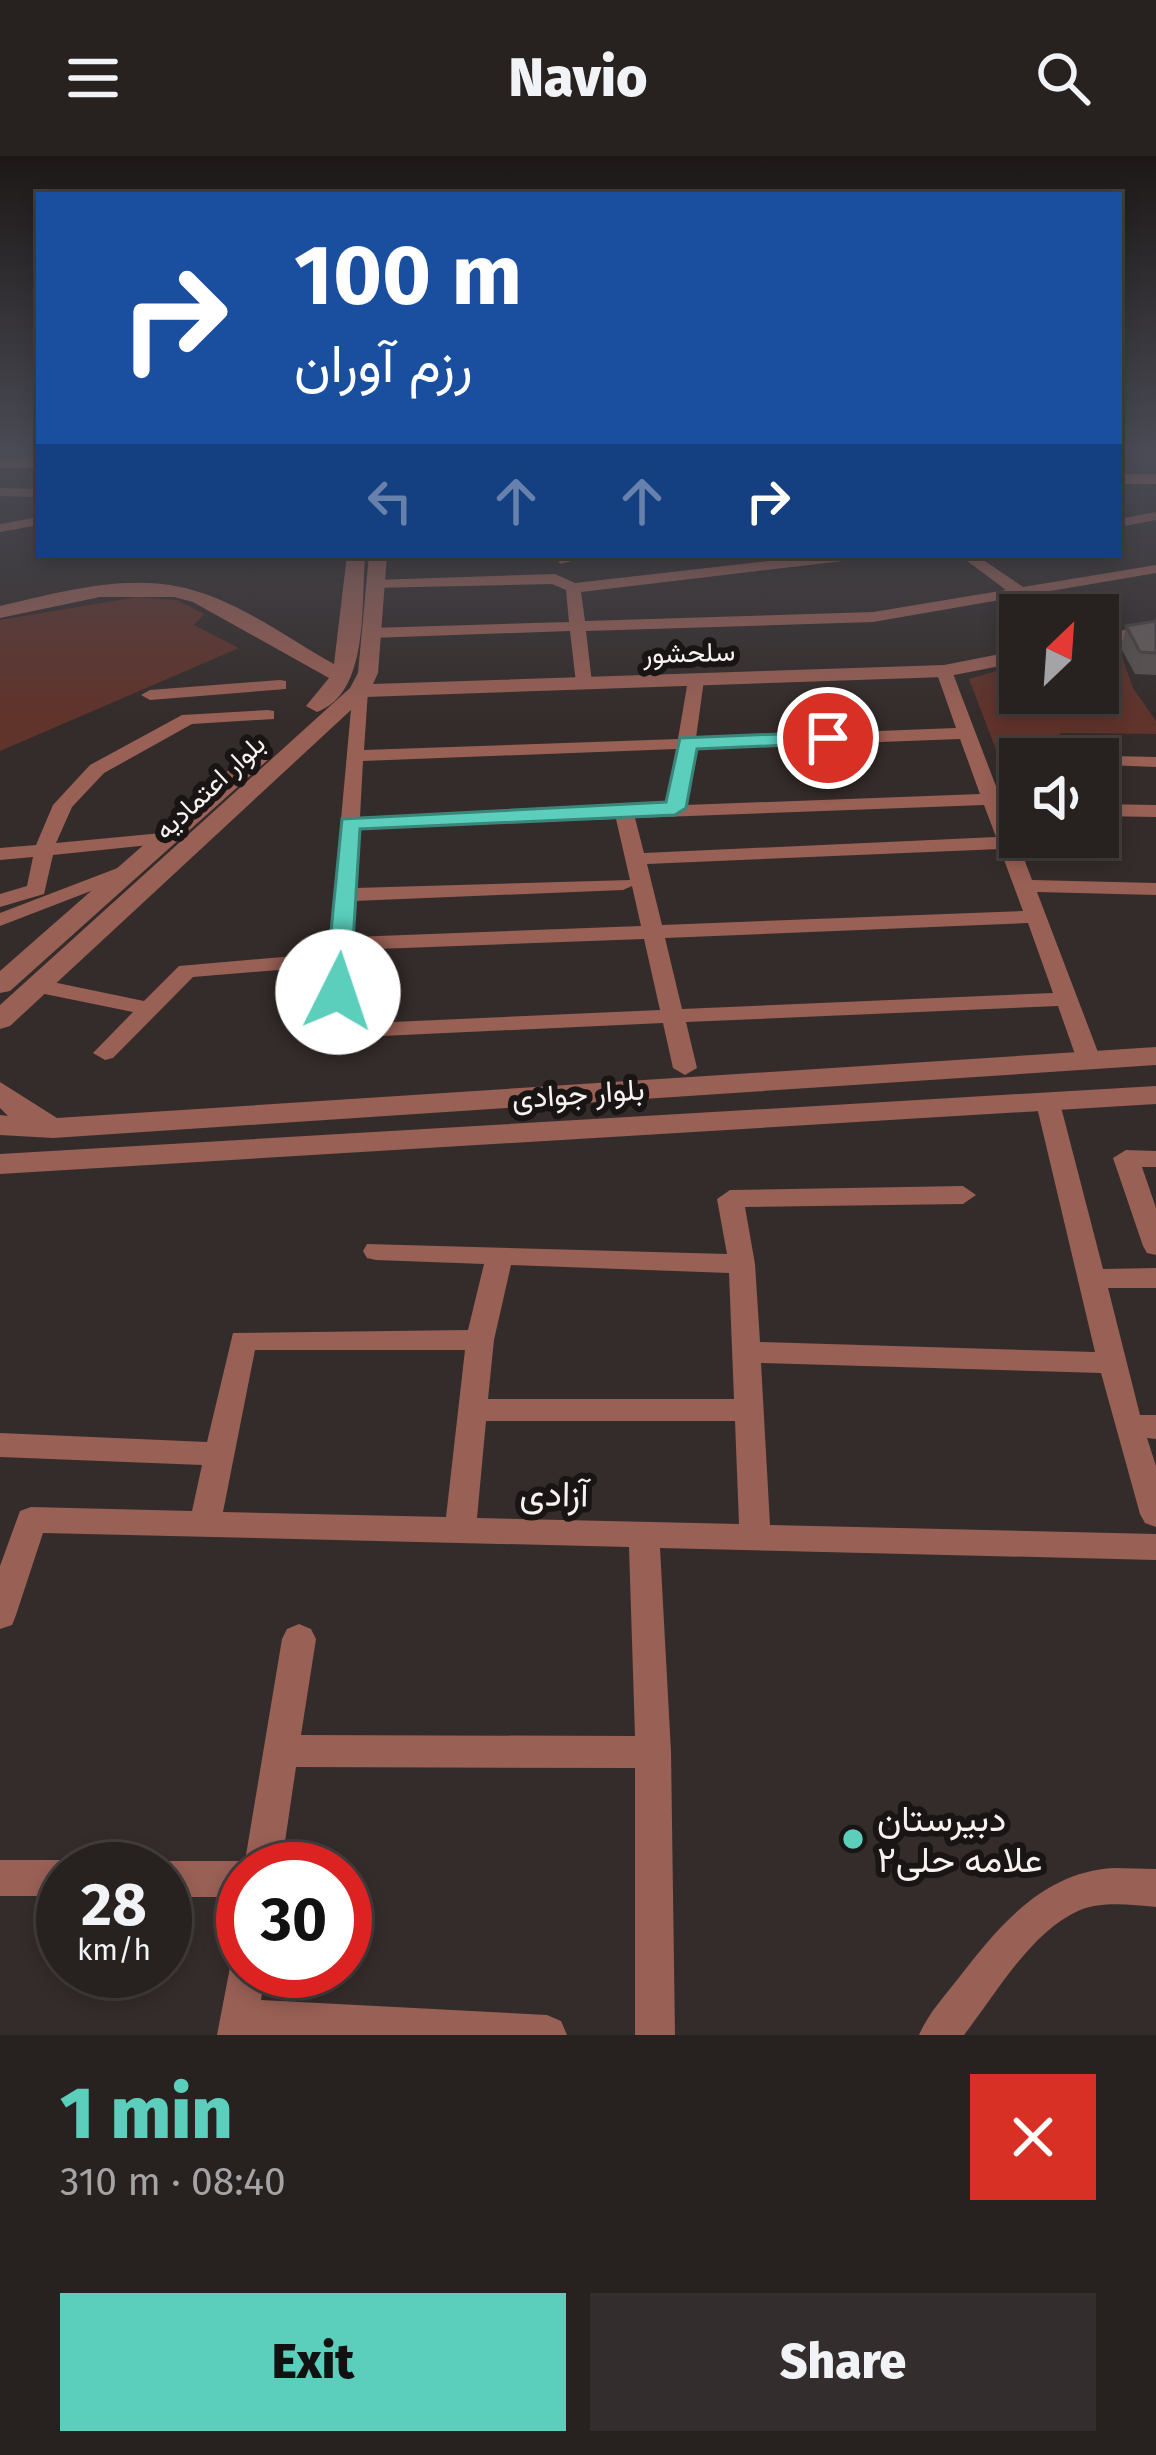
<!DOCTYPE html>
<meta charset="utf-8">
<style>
body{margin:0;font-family:"Fira Sans",Vazirmatn,sans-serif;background:#332e2d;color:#f1f3f6;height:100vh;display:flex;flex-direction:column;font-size:45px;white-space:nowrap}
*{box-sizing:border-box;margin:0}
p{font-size:39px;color:#a4a3a5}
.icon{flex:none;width:66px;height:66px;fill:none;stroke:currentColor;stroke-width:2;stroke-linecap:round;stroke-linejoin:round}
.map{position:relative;height:1879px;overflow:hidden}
.drawer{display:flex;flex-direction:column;background:#272120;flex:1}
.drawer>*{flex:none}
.banner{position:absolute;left:36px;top:36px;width:1086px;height:366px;border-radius:0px;box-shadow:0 6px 18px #0003,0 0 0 3px #433e3e;background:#1a4fa0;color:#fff;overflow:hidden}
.needle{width:78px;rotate:25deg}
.controls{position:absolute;left:999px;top:438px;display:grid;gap:24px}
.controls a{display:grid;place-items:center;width:120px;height:120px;border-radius:0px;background:#272120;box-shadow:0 6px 18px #0003,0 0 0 3px #433e3e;font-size:60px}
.speed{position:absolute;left:36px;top:1686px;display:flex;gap:24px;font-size:60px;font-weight:700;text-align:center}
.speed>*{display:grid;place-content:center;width:156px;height:156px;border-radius:50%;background:#272120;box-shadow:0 6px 18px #0003,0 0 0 3px #433e3e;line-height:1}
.speed small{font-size:30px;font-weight:400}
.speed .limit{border:18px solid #d22;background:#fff;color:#111}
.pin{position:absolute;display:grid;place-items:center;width:102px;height:102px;color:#fff;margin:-51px;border:6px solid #fff;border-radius:50%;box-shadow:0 3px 12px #0007}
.me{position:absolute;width:132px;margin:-66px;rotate:4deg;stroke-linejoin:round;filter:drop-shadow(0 0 9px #0008)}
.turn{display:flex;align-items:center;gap:42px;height:252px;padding:0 60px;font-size:54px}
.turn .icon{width:156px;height:156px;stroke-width:2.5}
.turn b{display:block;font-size:84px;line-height:102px}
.lanes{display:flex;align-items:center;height:114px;padding:0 60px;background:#0003;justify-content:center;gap:60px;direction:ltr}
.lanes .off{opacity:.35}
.round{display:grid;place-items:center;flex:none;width:126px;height:126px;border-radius:0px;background:#332e2d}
.overview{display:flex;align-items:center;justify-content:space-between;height:204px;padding:0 60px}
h1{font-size:72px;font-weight:800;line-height:90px;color:#5bcebc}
.primary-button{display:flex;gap:24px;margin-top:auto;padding:24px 60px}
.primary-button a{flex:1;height:138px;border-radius:0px;background:#5bcebc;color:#111;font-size:48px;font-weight:800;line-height:138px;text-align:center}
.primary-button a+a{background:#332e2d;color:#f1f3f6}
header{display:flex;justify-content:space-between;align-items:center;height:156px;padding:0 60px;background:#272120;font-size:54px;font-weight:800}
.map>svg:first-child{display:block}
.green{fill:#60332b}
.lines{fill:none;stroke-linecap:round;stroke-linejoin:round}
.minor{fill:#996055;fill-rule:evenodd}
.tertiary{fill:#996055;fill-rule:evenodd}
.secondary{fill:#d57b6a;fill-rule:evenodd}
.wall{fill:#5a5250}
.building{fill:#695f5d;stroke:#4a4241;stroke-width:3}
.route{fill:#5bcebc;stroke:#3b867a;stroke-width:3}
.poi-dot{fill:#5bcebc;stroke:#191514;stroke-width:4.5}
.labels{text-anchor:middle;stroke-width:12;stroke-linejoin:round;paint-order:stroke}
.far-street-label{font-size:27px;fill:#f7f1ef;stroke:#191514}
.street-label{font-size:30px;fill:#f7f1ef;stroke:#191514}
.near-street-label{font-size:36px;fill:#f7f1ef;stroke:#191514}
.near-poi-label{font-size:36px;fill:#f7f1ef;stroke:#191514;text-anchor:start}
</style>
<header><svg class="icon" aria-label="menu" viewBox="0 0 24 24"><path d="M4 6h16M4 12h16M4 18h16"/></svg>Navio<svg class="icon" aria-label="search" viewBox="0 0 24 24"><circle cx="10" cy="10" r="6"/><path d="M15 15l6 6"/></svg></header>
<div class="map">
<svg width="1156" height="1879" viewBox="0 0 1156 1879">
<rect width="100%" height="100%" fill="#342c2a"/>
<!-- green -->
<path class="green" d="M137 441 177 444 204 458 194 469 239 492 0 595V464Z
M1118 490 1133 532 1156 565V578L1061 577 1042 594 998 599 969 523 1020 508V537H1098V493Z"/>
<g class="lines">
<!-- minor -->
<path class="minor" d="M0 332 39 333V341L0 340Z
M1156 356V364L1119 371V363Z
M39 361V369L0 376V368Z
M556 399H570L572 405 560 408Z
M821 399H867L860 403 581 436 585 465 873 456 1006 434 959 399H976L1023 431 1156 409V417L1033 438 1061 459H1043L1017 441 873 466 586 475 592 527 584 532 576 527 570 475 371 482 363 477 371 472 569 466 566 434 552 428 369 432V426L374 424 555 418 575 427Z
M944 510 952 515 1002 646H1020V658H1007L1032 724 1156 727V739L1037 736 1101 904 1097 909H1081L1077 904 1058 850 686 866 697 912 685 919 673 912 663 867 339 882 331 880 324 870 328 810 193 821 113 902 105 904 93 897 133 856 30 835 27 830 38 823 144 845 179 810 329 797 353 531 368 535 364 594 678 583 688 524 696 519 704 524 696 582 956 572 936 515ZM960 583 980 638 685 649 694 593ZM676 593 666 649 360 661 363 605ZM984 649 996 681 644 697 635 662ZM616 663 630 724 355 732 359 672ZM1000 693 1023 755 662 769 647 708ZM632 730 641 770 352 781 354 745 623 734ZM1028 767 1053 837 682 853 665 782ZM644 783 660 854 347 868 351 794Z
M280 524 286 525V533L150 544 141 539 150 534Z
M268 554 274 555V563L192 568 104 617 72 651 56 687 162 677 169 679V687L53 699 44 738 0 751V738L27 730 33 701 0 704V692L36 689 53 649 90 609 182 559Z
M1112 600 1156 601V611L1106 609 1103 605Z
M1098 648 1156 649V661L1098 660Z
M128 708 138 714 135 718 0 770V757Z
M1048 939 1060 947 1103 1113 1156 1112V1132H1108L1140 1259H1156V1283L1147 1282 1156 1310V1371L1145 1367 1140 1358 1101 1217 761 1207 770 1369 1156 1378V1404L660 1392 671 1596 675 1879H635V1612L296 1611 281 1713H243V1741H165V1713H151L152 1710 165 1705H245L282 1483 287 1473 299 1468 311 1473 316 1483 301 1579 635 1580 629 1391 43 1377 16 1459 12 1469 0 1473V1410L20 1355 31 1351 192 1355 202 1309 0 1301V1277L207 1286 233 1177 468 1174 484 1108 376 1104 367 1102 363 1095 367 1088 727 1098 717 1043 730 1034 963 1030 976 1039 963 1048 745 1051 755 1108 760 1186 1095 1196 1036 947ZM511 1109 729 1117 734 1243H488L494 1184ZM255 1194H465L446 1361 223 1356ZM486 1265H735L739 1368 477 1362Z
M1126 994 1156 995V1011H1142L1156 1052V1099L1147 1097 1143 1090 1113 1002Z
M0 1704H63L78 1713H63V1740H0Z
M1114 1712 1156 1713V1751C1132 1749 1103 1745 1080 1754 1031 1775 996 1838 964 1879H919C928 1858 943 1842 957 1824 998 1771 1042 1716 1114 1712Z
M243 1797V1815H265L261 1844 547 1859 561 1865 567 1879H217L232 1801Z"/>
<!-- tertiary -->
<path class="tertiary" d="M347 399H365C361 446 370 537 317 556L306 550 329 522 193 446 174 441H100L0 462V450C66 435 136 414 202 437 248 452 292 485 334 508Z
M369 399H387L378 517 373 528 944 509 1020 494V506L944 521 365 541 10 870 0 873V849L350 532 358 517Z
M1156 468V480L1098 491V479Z
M262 590 273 597 270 602 10 835 0 837V815L254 592Z
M1156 891V909L53 982 0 979V959L8 960 0 952V926L57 962Z
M1156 930V948L0 1018V998Z"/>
<!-- secondary -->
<path class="secondary" d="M0 302H39V312H0Z
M1119 318H1156V328H1119Z"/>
</g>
<!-- wall -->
<path class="wall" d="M1156 465V519L1135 518 1121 492 1126 470Z"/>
<!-- building -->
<path class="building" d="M1156 465V497L1140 496 1126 470Z"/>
<!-- sky -->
<linearGradient id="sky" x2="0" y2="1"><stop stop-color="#1d1817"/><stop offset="0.53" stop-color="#4a4b55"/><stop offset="1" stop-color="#4a4b55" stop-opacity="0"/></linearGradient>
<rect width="1156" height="562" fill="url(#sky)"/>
<!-- route -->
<path class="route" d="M828 576 838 582 835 587 697 593 686 652 675 659 360 673 350 836 338 844 325 836 342 663 666 646 680 582Z"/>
<!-- markers -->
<circle class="poi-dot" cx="853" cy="1683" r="12"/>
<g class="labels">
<!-- far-street labels -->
<g class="far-street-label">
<text transform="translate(689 497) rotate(-2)" y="9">سلحشور</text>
<text transform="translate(210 631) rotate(-43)" y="9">بلوار اعتمادیه</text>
</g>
<!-- street labels -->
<g class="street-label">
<text transform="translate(578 938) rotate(-4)" y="10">بلوار جوادی</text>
</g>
<!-- near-street labels -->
<g class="near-street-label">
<text transform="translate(554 1337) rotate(1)" y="13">آزادی</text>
</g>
<!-- near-poi labels -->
<g class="near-poi-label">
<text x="877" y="1675">دبیرستان<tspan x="877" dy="41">علامه حلی۲</tspan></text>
</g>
</g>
</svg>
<div class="controls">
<a><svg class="needle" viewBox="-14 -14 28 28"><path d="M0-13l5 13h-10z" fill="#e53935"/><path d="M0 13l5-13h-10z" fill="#a4a3a5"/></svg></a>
<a><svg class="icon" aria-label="sound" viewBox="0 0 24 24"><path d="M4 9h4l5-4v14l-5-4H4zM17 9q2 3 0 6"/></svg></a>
</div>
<div class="speed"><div>28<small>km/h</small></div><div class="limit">30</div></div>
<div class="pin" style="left:828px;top:582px;background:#d93025"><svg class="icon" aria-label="arrive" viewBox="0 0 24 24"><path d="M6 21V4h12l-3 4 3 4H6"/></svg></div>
<svg class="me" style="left:338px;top:836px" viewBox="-20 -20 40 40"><circle r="19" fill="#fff"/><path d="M0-13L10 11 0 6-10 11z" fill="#5bcebc"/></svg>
<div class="banner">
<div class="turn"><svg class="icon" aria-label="right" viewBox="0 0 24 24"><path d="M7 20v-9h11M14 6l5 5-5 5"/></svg><div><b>100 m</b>رزم آوران</div></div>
<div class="lanes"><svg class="icon off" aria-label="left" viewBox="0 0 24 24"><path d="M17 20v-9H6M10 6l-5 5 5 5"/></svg><svg class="icon off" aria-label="ahead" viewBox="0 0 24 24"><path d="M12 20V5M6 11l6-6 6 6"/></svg><svg class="icon off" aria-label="ahead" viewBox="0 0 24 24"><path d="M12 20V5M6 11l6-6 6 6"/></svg><svg class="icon" aria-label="right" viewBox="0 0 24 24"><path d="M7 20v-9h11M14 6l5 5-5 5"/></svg></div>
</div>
</div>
<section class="drawer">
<div class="overview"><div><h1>1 min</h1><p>310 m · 08:40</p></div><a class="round" style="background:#d93025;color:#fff"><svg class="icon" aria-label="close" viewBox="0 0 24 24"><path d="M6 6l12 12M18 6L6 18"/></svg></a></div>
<div class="primary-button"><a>Exit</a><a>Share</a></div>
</section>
